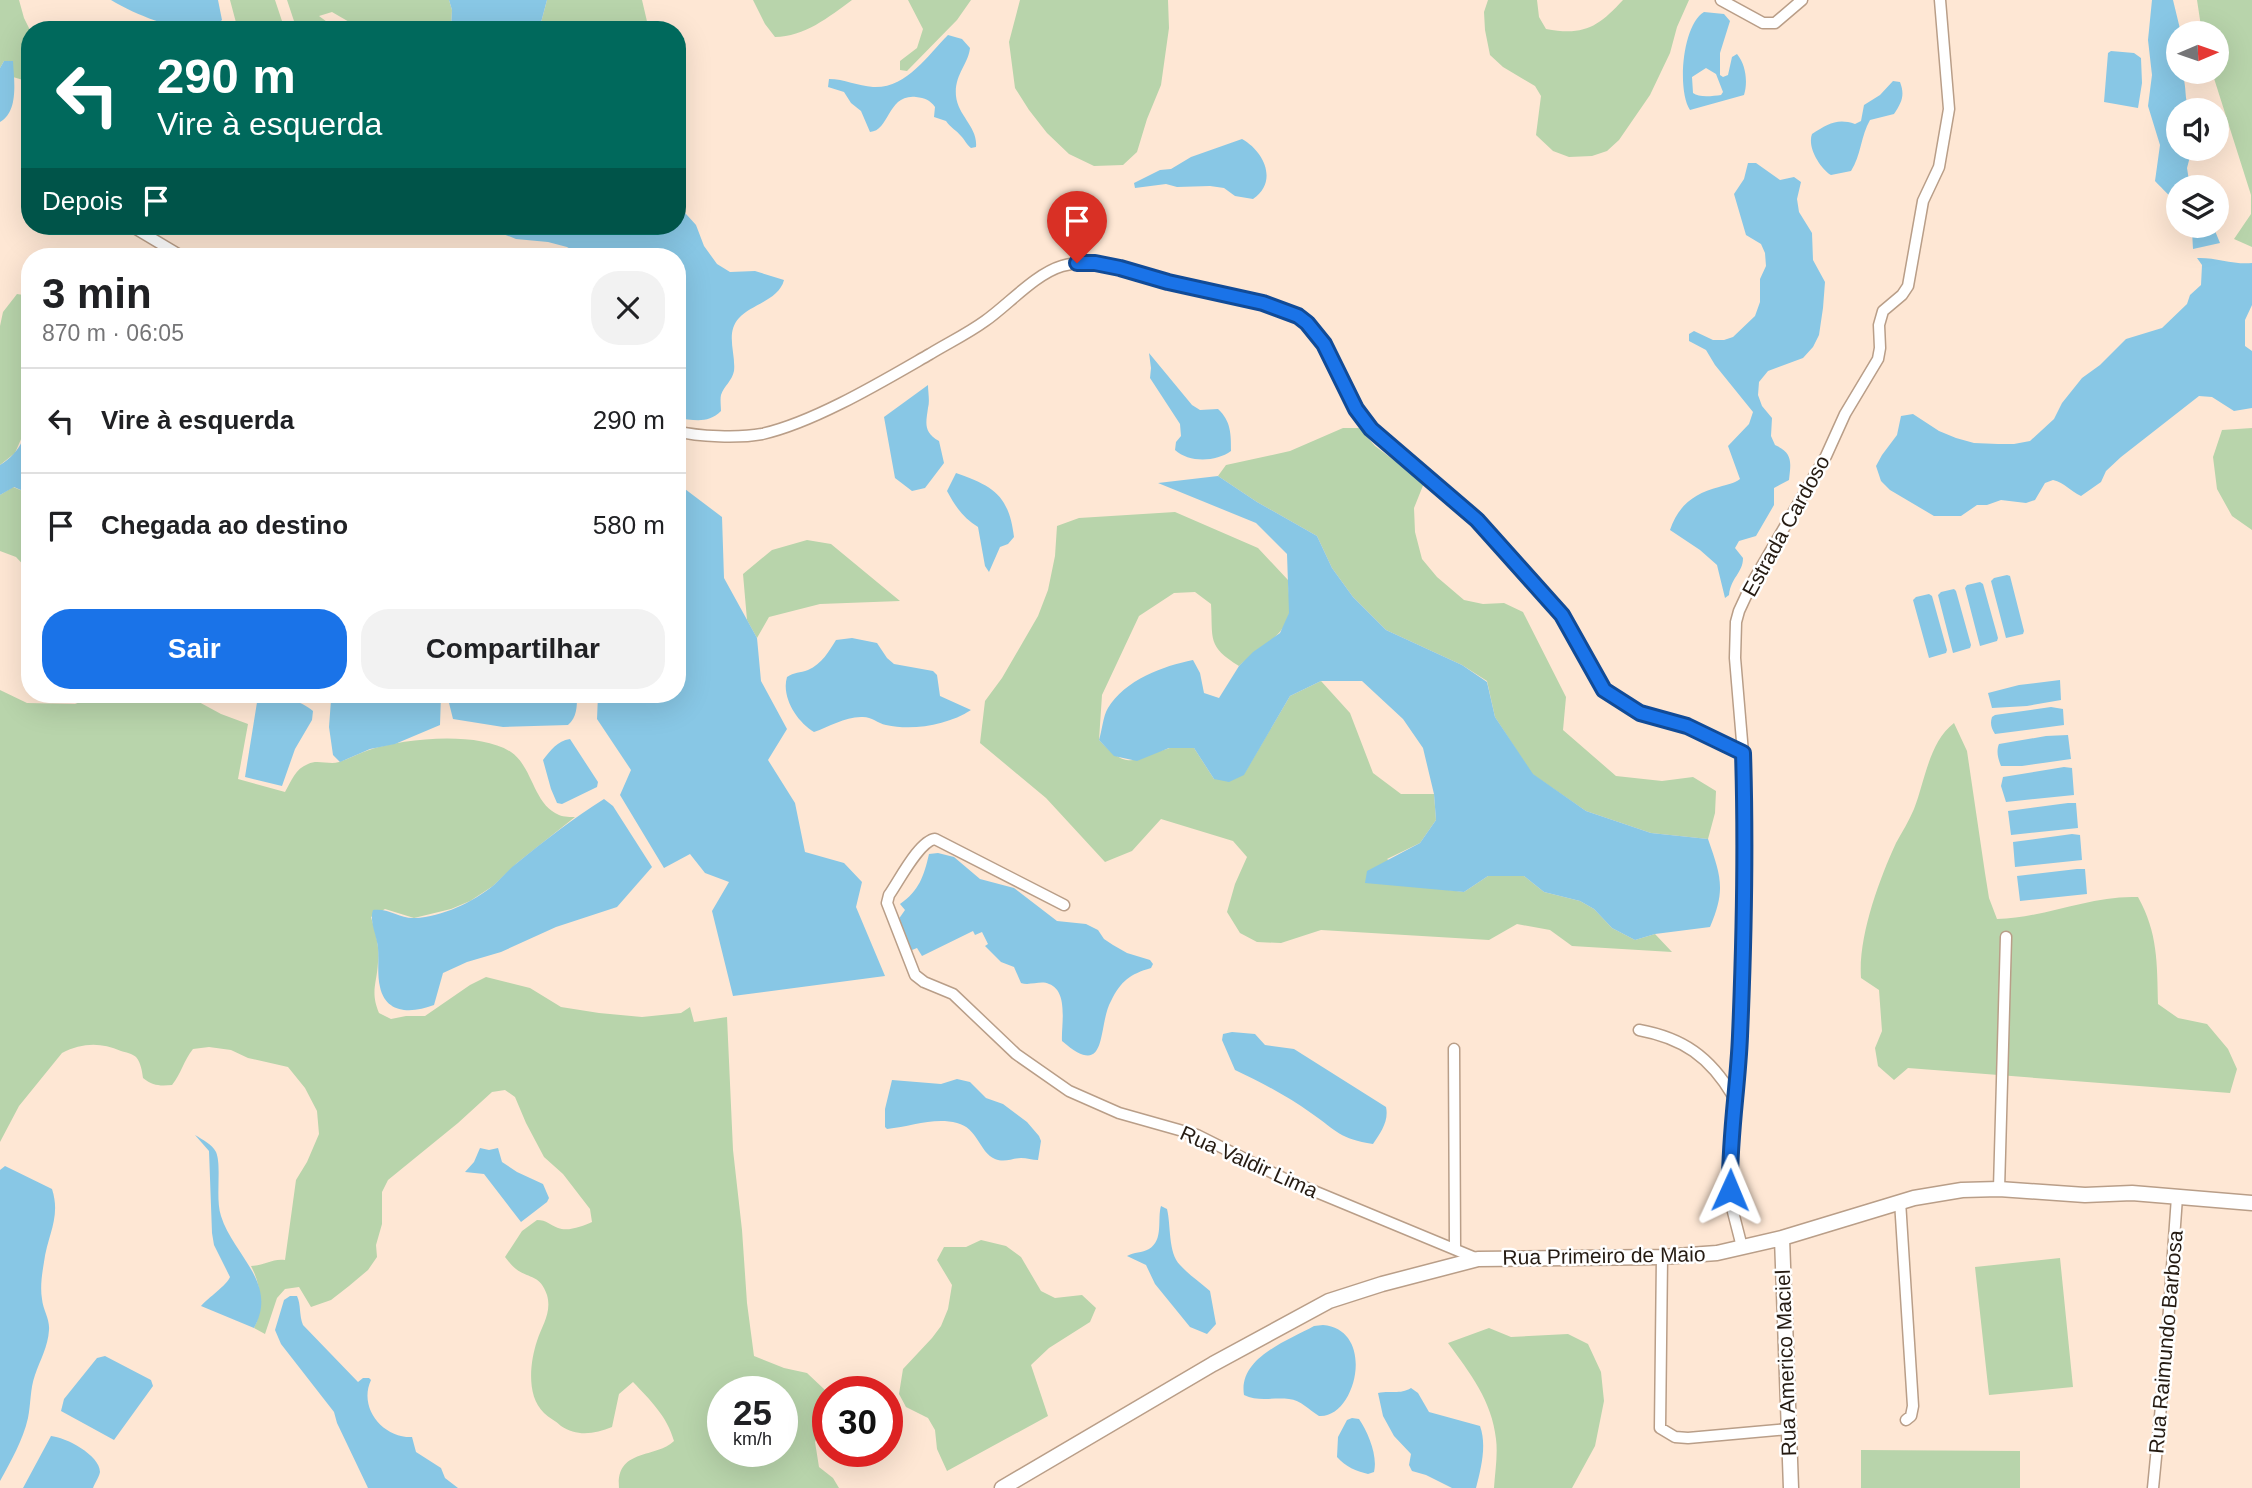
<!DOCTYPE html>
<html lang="pt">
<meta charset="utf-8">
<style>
body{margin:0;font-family:Arial,sans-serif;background:#f2f2f2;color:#202124;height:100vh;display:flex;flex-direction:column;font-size:26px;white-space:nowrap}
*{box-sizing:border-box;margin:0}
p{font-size:23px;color:#757577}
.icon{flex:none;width:38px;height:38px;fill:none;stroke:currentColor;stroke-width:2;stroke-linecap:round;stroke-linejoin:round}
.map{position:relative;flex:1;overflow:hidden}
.drawer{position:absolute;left:21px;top:248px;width:665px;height:455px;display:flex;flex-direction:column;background:#fff;border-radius:28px;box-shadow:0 7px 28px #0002}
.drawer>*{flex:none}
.hud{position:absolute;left:21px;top:21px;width:665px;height:214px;border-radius:28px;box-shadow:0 7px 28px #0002;background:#00695c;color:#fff;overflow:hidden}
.needle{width:46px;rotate:88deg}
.controls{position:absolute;left:2166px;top:21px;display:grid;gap:14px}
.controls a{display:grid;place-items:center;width:63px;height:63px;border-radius:50%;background:#fff;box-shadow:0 7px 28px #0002;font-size:35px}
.speed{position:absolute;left:707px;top:1376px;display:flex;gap:14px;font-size:35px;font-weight:700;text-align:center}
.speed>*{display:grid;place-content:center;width:91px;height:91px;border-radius:50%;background:#fff;box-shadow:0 7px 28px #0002;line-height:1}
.speed small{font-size:18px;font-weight:400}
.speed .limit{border:10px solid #d22;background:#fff;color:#111}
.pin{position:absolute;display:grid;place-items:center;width:60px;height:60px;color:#fff;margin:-72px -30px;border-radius:50% 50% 50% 0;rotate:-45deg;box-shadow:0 0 7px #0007}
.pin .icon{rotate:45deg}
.me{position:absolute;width:77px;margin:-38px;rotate:1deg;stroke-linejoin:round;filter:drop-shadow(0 0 5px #0008)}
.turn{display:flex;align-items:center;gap:24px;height:147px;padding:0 21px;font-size:32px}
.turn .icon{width:91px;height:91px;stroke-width:2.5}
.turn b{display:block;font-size:49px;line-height:60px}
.then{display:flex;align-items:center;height:66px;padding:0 21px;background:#0003;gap:14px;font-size:26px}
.round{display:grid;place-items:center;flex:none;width:74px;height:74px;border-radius:28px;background:#f2f2f2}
.head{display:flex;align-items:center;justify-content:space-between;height:119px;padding:0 21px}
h1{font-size:42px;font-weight:700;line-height:52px}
.button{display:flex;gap:14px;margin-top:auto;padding:14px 21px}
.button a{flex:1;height:80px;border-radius:28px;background:#1a73e8;color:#fff;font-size:28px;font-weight:700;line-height:80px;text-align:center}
.button a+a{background:#f2f2f2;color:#202124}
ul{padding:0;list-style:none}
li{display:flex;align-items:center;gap:21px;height:105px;padding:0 21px;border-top:2px solid #e0e0e0}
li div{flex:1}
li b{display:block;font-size:26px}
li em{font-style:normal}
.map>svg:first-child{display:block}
.green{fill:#b8d4ab;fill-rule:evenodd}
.water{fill:#88c7e5;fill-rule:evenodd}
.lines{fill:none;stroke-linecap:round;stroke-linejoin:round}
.street-casing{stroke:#b99e88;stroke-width:13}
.secondary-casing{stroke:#b99e88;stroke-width:17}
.street{stroke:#fff;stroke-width:10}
.secondary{stroke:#fff;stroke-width:14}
.route-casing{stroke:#114b97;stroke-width:18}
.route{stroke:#1a73e8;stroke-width:12}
.labels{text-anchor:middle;stroke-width:5;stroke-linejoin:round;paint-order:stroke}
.street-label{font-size:21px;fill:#251b12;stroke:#fff}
</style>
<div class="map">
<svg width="2252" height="1488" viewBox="0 0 2252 1488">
<rect width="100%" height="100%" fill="#fee7d4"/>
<!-- green -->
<path class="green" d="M0 0H19L24 18 30 30V76L23 80 13 77V62L4 61 0 68Z
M230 0H275L285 30H238Z
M287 0H449L452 10 451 28 448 30H363L332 12 319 16 338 30H297Z
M547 0H642L649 30H539Z
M753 0H852C829 17 804 37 775 37L765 24Z
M908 0H971L957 20 907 71 900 70V61L917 48 923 29Z
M1020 0H1168L1169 28 1161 85 1147 119 1137 152 1123 165 1094 166 1069 154 1047 133 1029 110 1015 88 1009 42Z
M1488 0H1537L1539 17 1546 29C1584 36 1598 27 1623 0H1689L1677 27 1670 53 1650 95 1619 140 1607 151 1592 156 1569 157 1553 151 1536 135 1541 96 1535 86 1503 67 1490 55 1485 30 1484 12Z
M2197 0H2252V247L2234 239 2251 214V195L2212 72H2217V33H2202Z
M17 294 30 296 29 421 15 453 0 465V326L3 312Z
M1343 428H1359L1375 446 1424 483 1414 508 1415 532 1422 559 1437 577 1464 600 1483 604 1504 603 1523 612 1566 697 1563 730 1616 776 1662 781 1693 777 1716 791 1715 813 1708 839 1651 833 1586 811 1532 774 1495 717 1487 681 1462 665 1386 630 1353 597 1332 568 1317 536 1257 502 1218 476 1226 465 1290 451Z
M2252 428V530L2232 516 2217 489 2213 457 2222 430Z
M13 487 30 494V572L16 557 0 551V495Z
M1175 512 1258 548 1288 580C1288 590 1291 604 1289 614 1284 638 1255 650 1239 666 1207 646 1213 640 1211 604L1195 592 1174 593 1139 616 1102 695 1099 740C1130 773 1133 758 1167 749 1175 746 1186 748 1194 748L1214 779 1244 774 1290 696 1321 681 1350 713 1373 773 1401 794H1434L1436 820 1420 843 1387 859 1433 888 1464 892 1488 876H1524L1544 892 1580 901 1594 909 1612 928 1635 940 1655 934 1672 952 1572 946 1550 930 1517 924 1489 940 1321 930 1281 943 1257 942 1240 933 1227 912 1235 884 1247 857 1233 841 1161 819 1132 851 1105 862 1046 798 980 743 985 701 1002 678 1038 616 1048 590 1055 556 1057 526 1079 518Z
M807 540 831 544 900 601 820 604 769 617 757 638 747 620 743 574 772 550Z
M0 690 27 703 75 704 98 695H186L221 714 248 724 238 779 285 792C292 780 295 769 308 764 317 759 329 765 339 762 349 759 359 753 369 750 405 738 478 731 511 752 533 767 533 804 559 815 564 817 571 817 575 817L517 863 493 886 470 901 451 909 414 918 385 909 371 917C375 931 380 947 378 962 377 984 370 991 379 1013L391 1019 406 1016H425L470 985 486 977 530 988 561 1007 599 1013 642 1017 681 1013 690 1007 694 1022 727 1017 733 1150 742 1230 747 1303 754 1356 784 1368 807 1373 825 1390 828 1398V1416L815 1442 819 1467 833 1478 839 1488H619C616 1448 655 1459 674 1441 667 1416 650 1400 633 1382L619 1394 612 1427C595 1434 577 1437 561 1426 556 1421 549 1418 544 1413 526 1396 530 1362 537 1341 542 1325 552 1313 547 1295 540 1274 529 1279 516 1269 512 1266 508 1261 505 1257L522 1231 537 1220C547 1220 550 1225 558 1228 568 1232 583 1226 592 1222L590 1209 563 1174 544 1157 526 1123 515 1097 505 1090 492 1092 458 1123 388 1180 382 1192V1224L376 1245 377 1257 368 1270 349 1286 331 1300 311 1307 299 1287 285 1289 277 1298 265 1334 254 1328C264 1309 261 1285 251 1266 263 1266 273 1258 285 1260L296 1180 307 1162 319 1134 317 1111 305 1088 288 1067 248 1058 231 1050 209 1047 193 1049C184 1060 181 1074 172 1085 160 1086 153 1086 143 1078 142 1071 141 1063 136 1057 133 1054 125 1052 121 1051 100 1042 82 1043 62 1053L19 1106 0 1142ZM723 1391H782V1451H723Z
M1954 723 1967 751 1985 873 1989 898 1997 919C2045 918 2090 895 2138 897 2158 933 2157 963 2158 1004L2178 1018 2207 1024 2228 1049 2237 1069 2230 1093 1908 1068 1894 1080 1878 1066 1875 1048 1882 1031 1879 990 1861 978C1858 937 1879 880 1896 843 1902 832 1909 821 1914 809 1925 781 1929 742 1954 723Z
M981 1240 1006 1246 1021 1257 1041 1291 1055 1298 1082 1295 1096 1308 1090 1322 1049 1348 1031 1365 1048 1416 947 1471 937 1449 935 1430 928 1418 906 1407 899 1394 903 1369 932 1338 941 1326 948 1309 952 1285 937 1260 944 1247H966Z
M2060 1258 2073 1387 1989 1395 1975 1267Z
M1489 1328 1511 1337 1568 1334 1588 1344 1601 1372 1604 1401 1595 1446 1572 1488H1494C1495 1472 1498 1455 1496 1439 1492 1401 1470 1373 1448 1343Z
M1861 1450 2020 1451V1488H1861Z"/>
<!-- water -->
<path class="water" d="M111 0H218L222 20 212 29C178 32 140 17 111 0Z
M449 0H547L539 30H448L451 28 452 10Z
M2152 0H2173L2181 33H2179V72H2181C2188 85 2183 100 2190 110H2179V149H2192L2187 168 2190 187H2179V224L2175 217 2178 209C2172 196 2163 190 2155 181L2160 145 2148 106 2152 75 2148 40Z
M1704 12 1724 14 1730 21 1720 53V75L1723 77 1728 75 1732 57 1737 54C1746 65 1748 82 1744 95L1690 110C1677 91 1682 25 1704 12ZM1706 68 1716 74 1723 92 1721 95C1713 96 1699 98 1693 93L1692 77Z
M948 35 962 39 970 48C968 65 954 75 956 96 958 116 978 127 976 147L971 148C966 144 965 140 961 136 956 130 951 128 946 121L934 117 935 107C930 100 925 98 916 97 887 94 890 131 870 132L861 111 851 103 844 92 828 87 829 79C844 79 858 86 873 87 906 89 928 55 948 35Z
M2111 51 2134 53 2141 58 2142 83 2138 108 2104 102 2108 53Z
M4 61H13C14 80 19 112 0 122V68Z
M1893 81 1900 82C1905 95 1902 102 1894 114L1870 120C1861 135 1861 156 1851 171L1831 175C1820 168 1807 147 1812 134 1828 124 1837 118 1855 124L1861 121 1864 105 1880 95Z
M1242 139C1265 152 1278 182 1253 199L1235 196 1224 188 1210 186 1177 187 1166 184 1135 188 1134 183 1160 170 1171 169 1191 157Z
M1748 163H1756L1780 180 1794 177 1801 182 1797 199 1799 212 1812 233 1813 260 1825 282 1823 308 1819 335 1813 347 1803 358 1768 371 1759 382 1758 395 1762 406 1772 418 1771 436 1775 445C1793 453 1791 462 1789 480L1774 488V505L1756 536 1739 541 1735 548 1743 558C1743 573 1731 577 1729 595L1725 598 1717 565 1700 550 1670 530C1678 506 1694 493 1719 487 1728 484 1733 484 1740 479L1728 446 1749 424 1753 412 1715 365 1706 350 1689 341V334L1694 331 1713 340H1724L1733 337 1755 316 1760 302V279L1766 266 1765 253 1761 244 1746 235 1734 194 1744 179Z
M677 204 696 225 704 246 717 264 730 272 755 271 784 280C779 300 752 304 739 318 725 333 736 353 734 371 732 381 724 386 721 395 720 399 721 407 721 411 708 424 694 420 677 418V257H583L567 247 548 242 516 239 483 226H677Z
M2179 226H2213L2220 243 2193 249 2192 231 2187 228 2179 229Z
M2197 258C2215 257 2234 265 2252 263V305L2245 320V346L2252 351V408L2234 411 2212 397 2199 396 2121 457 2106 471 2101 482 2081 496C2070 491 2065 483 2053 480L2045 483 2035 500 2026 503 2001 500 1987 505H1977L1961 516H1934L1890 490 1881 481 1876 466 1882 455 1897 435 1901 416 1913 414 1939 431 1956 438 1974 443 1998 444H2014L2030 441 2054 419 2062 403 2082 378 2100 365 2126 339 2162 328 2187 304 2190 295 2201 285 2202 265Z
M29 320 30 494 14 487 0 495V465C43 439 23 392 22 353 22 342 26 330 29 320Z
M1149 353 1192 405 1200 410 1218 409C1231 421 1231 434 1231 451 1216 462 1189 463 1175 450L1176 442 1181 436 1180 424 1150 378 1151 368Z
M928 385C928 392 930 401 928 408 926 423 923 432 939 441L944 463 925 488 912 491 895 478 884 417Z
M956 473C993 486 1009 495 1014 537L1008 544 1000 547 989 572 985 566 978 527C963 518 955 506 947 491Z
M1218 476 1257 502 1317 536 1332 568 1353 597 1386 630 1462 665 1487 682 1495 717 1533 774 1586 811 1651 833 1708 839C1721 876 1726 890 1710 927L1655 934 1635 940 1612 928 1594 909 1580 901 1544 892 1524 876H1488L1464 892 1365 883 1367 871 1420 843 1436 820 1434 794 1423 748 1403 719 1362 681H1321L1290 696 1244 775 1229 782 1214 779 1194 748H1169L1137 761 1114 756 1099 740C1102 731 1103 716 1108 708 1125 680 1163 666 1193 660L1200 673 1204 693 1219 698 1239 666 1253 652 1280 633 1289 613 1287 554 1256 523 1158 483Z
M677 483 722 517 724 578 757 638 761 681 787 729 768 760 795 803 805 852 844 863 862 882 856 907 885 976 733 996 712 911 729 882 705 873 690 854 664 868 620 795 631 770 597 719 598 695H677Z
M2007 575 2010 576 2024 631 2023 634 2006 638 1991 581 1994 578Z
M1980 582 1983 584 1998 638 1997 641 1980 646 1965 588 1967 585Z
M1954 589 1956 591 1971 645 1970 648 1953 653 1938 595 1941 592Z
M1929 594 1932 596 1947 650 1946 653 1929 658 1913 600 1916 597Z
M852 638 877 643 887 658 894 664 933 671 937 675 940 696 971 710C948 725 913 731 886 725 877 723 871 716 861 717 844 717 829 727 814 732 797 722 781 697 787 677 794 672 800 673 808 670 822 664 829 651 836 640Z
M2060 680 2061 700 2027 706 1992 708 1988 693 2019 685Z
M260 695C277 695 301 700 313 711L312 720 295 749 282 786 245 777 258 696Z
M338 695H441L440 725 395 744 370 749 340 762 333 755 329 727 331 700Z
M447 695H577C577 707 577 717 568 725L503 727 453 719Z
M2051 707 2063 709 2064 725 1995 734C1991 728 1990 723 1992 717L1995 715Z
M2068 735 2071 759 2022 766H2001C1998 759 1996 751 1999 744L2046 736Z
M570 739 598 782 597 787 562 804 557 803 551 789 543 760C551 750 557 741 570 739Z
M2064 767 2072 768 2074 795 2006 802 2001 786 2003 777Z
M604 799 613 806 652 867 617 907 556 927 501 952 467 962 443 973 434 1005C413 1013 386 1015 380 987 377 975 379 961 378 948 377 936 369 921 373 910 390 908 400 919 415 918 442 917 473 902 494 885 502 878 509 869 517 863 545 840 574 818 604 799Z
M2068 803H2076L2078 828 2011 835 2008 811Z
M2072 834 2080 835 2082 860 2015 867 2013 842Z
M938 853 954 857 980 879 1014 888 1057 921 1086 924 1098 930 1104 939 1113 945 1127 953 1150 960 1153 964 1151 968C1130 974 1121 981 1111 1001 1097 1026 1109 1082 1062 1041 1061 1026 1069 991 1049 984 1041 980 1030 986 1021 983L1014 967 1001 962 985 946 988 944 982 932 975 935 973 931 922 956 917 948 912 950 902 933 898 920 905 910 900 904C919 891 924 876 929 854Z
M2077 869H2085L2087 894 2020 901 2017 876Z
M1232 1032 1255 1034 1265 1045 1294 1049 1386 1107C1389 1121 1381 1132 1373 1144 1340 1139 1337 1131 1311 1113 1287 1096 1261 1082 1235 1070L1222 1040 1223 1034Z
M957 1079 970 1082 986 1098 1003 1104 1027 1122 1039 1136 1041 1141 1038 1160C1032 1160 1027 1158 1021 1158 1012 1158 1005 1163 995 1159 979 1152 978 1128 957 1123 933 1117 911 1127 887 1129L885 1127V1109L892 1080 941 1084Z
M195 1135C203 1140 212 1144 216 1152 222 1166 215 1198 221 1216 233 1255 279 1283 254 1328L201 1306C208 1298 227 1285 230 1277L214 1245 212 1233 209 1151Z
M480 1148 489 1150 498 1148 502 1162 517 1172 543 1184 549 1198 547 1202 521 1222 484 1174 465 1172 474 1162Z
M5 1166 52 1189C61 1217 48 1234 44 1262 42 1274 40 1287 42 1299 43 1310 50 1319 49 1330 48 1347 40 1360 35 1375 30 1389 31 1403 28 1418 23 1440 11 1461 0 1481V1170Z
M1161 1206 1167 1209C1171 1225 1168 1253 1180 1265 1189 1275 1200 1282 1210 1291L1216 1324 1207 1334 1190 1327 1155 1284 1146 1265 1127 1256C1134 1252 1142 1253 1149 1249 1164 1240 1157 1219 1161 1206Z
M290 1296H297C301 1304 299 1315 303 1325L358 1382 363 1378H369L371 1380C358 1408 383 1438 412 1437L416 1452 441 1468 445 1478 458 1488H368L337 1423 334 1412 281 1344 275 1330 284 1300Z
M1323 1325C1377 1330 1356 1419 1319 1416 1309 1410 1301 1400 1289 1399 1274 1397 1258 1402 1244 1395 1238 1358 1287 1341 1314 1326Z
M105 1356 151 1380 153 1386 114 1440 61 1411 64 1399 97 1358Z
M1411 1388 1418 1393 1429 1412 1480 1426C1487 1445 1481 1469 1476 1488H1452L1426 1475 1412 1471 1409 1465 1411 1454 1394 1436 1383 1416 1378 1393C1390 1390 1400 1395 1411 1388Z
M1352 1418 1359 1419C1368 1432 1378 1456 1374 1472L1368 1474C1356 1471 1346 1467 1337 1457L1338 1437 1347 1420Z
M51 1436C65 1437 100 1455 100 1472 99 1477 95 1483 93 1488H23Z"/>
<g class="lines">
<!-- street casing -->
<g class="street-casing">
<path id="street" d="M1721 0 1763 23H1775L1802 0
M131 226 183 257
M677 431C698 437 740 438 762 434 815 422 883 381 930 354 948 343 967 334 985 321 1008 305 1035 274 1062 266 1082 260 1100 264 1120 268L1289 311 1307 323 1317 333 1365 421 1477 520 1528 579 1547 597 1573 633 1604 690 1640 713 1652 718 1687 726 1743 753
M1064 905 935 839C919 841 899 881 889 895L887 903 915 975 924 982 953 994 1016 1054 1069 1091 1119 1113 1197 1135 1285 1179 1478 1259
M1639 1030C1683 1038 1710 1057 1733 1096
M1454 1049 1455 1248
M1999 1189 2006 937
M1900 1201 1913 1406 1911 1416 1906 1420
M1742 1247 1731 1204 1730 1168 1740 1039 1746 837 1743 753 1735 658 1736 622 1739 611 1752 583 1826 456 1845 414 1878 359 1880 348 1879 325 1883 311 1902 295 1908 286 1923 201 1939 167 1949 109 1940 0
M1662 1257 1660 1428 1675 1437 1688 1438 1788 1429
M2153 1488 2165 1365 2177 1197"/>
</g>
<!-- secondary casing -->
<g class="secondary-casing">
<path id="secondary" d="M1782 1238 1791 1488
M1002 1488 1213 1364 1329 1301 1382 1284 1478 1259 1662 1257 1717 1253 1782 1238 1914 1198 1962 1190 1999 1189 2085 1195 2132 1193 2252 1203"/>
</g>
<!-- street -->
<use href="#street" class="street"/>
<!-- secondary -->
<use href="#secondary" class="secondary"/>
</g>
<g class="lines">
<!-- route casing -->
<g class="route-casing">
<path id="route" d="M1077 263H1095L1120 268 1168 282 1263 303 1298 316 1307 323 1324 344 1356 409 1371 429 1477 520 1562 615 1604 690 1640 713 1687 726 1743 753C1746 847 1744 941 1740 1036 1738 1087 1729 1138 1730 1190"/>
</g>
<!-- route -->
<use href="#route" class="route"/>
</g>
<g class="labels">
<!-- street labels -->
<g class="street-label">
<text transform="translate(1786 526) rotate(-61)" y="7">Estrada Cardoso</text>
<text transform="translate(1249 1162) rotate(24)" y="7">Rua Valdir Lima</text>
<text transform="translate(1604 1256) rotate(-1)" y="7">Rua Primeiro de Maio</text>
<text transform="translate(2166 1342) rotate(-85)" y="7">Rua Raimundo Barbosa</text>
<text transform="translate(1786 1363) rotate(-92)" y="7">Rua Americo Maciel</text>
</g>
</g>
</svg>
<div class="controls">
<a><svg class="needle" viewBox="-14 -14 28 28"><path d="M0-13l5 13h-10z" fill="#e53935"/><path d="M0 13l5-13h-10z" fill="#757577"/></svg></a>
<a><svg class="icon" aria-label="sound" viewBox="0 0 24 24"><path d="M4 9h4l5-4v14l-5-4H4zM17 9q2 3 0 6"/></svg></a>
<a><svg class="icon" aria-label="layers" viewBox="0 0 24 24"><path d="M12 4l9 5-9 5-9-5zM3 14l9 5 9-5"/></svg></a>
</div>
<div class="speed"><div>25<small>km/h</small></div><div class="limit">30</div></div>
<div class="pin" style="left:1077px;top:263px;background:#d93025"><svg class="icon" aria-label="arrive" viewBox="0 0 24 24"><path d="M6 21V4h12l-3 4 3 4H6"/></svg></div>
<svg class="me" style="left:1730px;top:1190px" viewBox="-20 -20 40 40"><path d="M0-17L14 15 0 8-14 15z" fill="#1a73e8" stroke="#fff" stroke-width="4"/></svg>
<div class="hud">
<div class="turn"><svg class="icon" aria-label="left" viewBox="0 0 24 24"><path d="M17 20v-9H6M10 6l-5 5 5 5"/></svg><div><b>290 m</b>Vire à esquerda</div></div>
<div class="then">Depois<svg class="icon" aria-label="arrive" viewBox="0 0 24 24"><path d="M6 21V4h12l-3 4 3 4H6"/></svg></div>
</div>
<section class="drawer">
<div class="head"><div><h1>3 min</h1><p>870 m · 06:05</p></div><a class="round"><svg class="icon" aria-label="close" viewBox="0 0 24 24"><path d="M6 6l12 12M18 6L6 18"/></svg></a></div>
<ul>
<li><svg class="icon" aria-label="left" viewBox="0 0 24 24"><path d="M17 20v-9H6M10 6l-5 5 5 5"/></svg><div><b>Vire à esquerda</b></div><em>290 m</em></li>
<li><svg class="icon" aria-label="arrive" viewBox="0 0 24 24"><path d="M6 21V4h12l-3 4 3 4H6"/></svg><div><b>Chegada ao destino</b></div><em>580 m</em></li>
</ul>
<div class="button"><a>Sair</a><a>Compartilhar</a></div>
</section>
</div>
